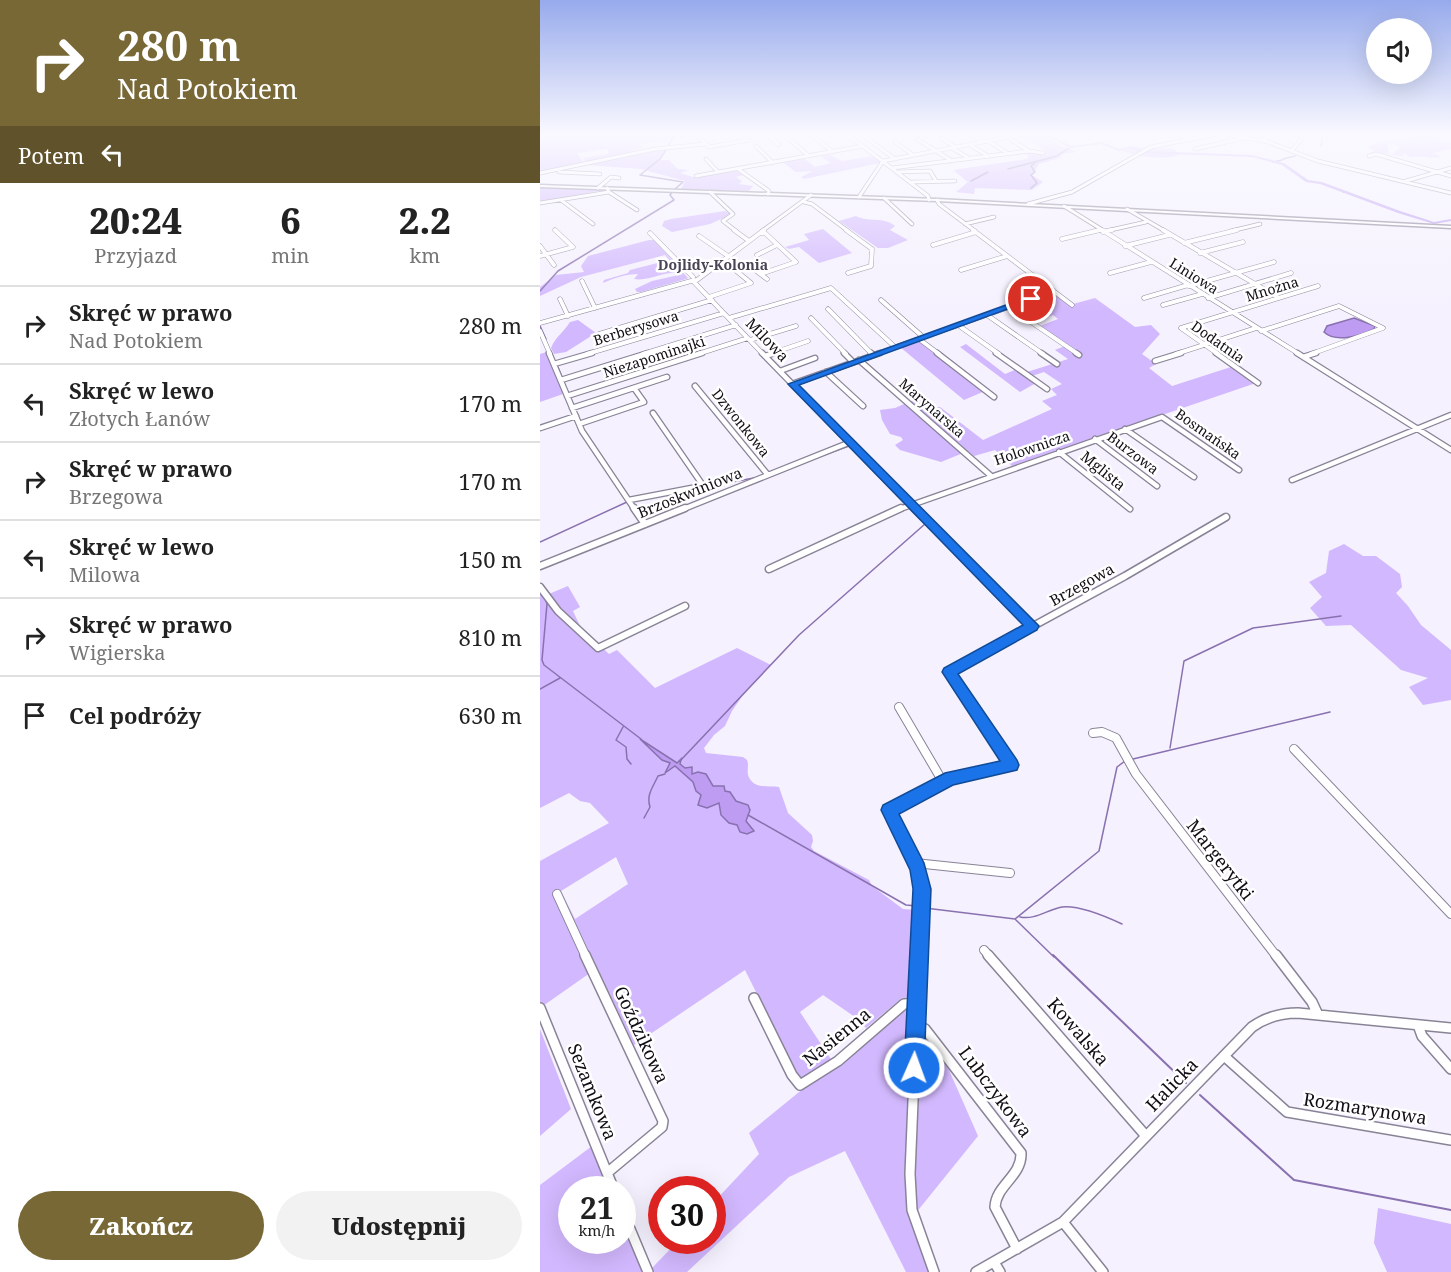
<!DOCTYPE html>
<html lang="pl">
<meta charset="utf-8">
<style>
body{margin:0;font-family:"Noto Serif",serif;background:#f2f2f2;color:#222;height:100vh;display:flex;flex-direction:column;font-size:22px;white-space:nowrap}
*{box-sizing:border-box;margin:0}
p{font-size:20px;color:#767676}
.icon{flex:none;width:33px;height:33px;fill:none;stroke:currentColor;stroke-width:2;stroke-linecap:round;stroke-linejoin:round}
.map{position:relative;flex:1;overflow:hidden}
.panel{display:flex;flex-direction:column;background:#fff;width:540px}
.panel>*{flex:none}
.guide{background:#786836;color:#fff;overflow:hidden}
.buttons{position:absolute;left:826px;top:18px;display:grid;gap:12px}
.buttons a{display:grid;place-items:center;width:66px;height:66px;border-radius:50%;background:#fff;box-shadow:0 6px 24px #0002;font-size:30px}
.speed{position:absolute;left:18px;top:1176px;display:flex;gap:12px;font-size:30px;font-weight:700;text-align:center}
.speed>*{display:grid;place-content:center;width:78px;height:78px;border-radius:50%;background:#fff;box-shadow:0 6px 24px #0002;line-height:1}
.speed small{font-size:15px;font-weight:400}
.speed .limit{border:9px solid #d22;background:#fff;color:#111}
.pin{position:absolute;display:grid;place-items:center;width:51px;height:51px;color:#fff;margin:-26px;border:3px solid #fff;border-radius:50%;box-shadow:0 2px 6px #0007}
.me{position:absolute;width:66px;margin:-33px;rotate:2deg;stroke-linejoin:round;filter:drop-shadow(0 0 4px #0008)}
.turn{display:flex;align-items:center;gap:21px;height:126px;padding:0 18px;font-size:27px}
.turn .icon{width:78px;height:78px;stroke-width:2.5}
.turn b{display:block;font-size:42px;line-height:51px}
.then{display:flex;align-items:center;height:57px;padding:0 18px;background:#0003;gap:12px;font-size:22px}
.eta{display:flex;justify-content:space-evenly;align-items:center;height:102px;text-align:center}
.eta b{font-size:36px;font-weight:800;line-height:42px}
.cta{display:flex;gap:12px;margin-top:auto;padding:12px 18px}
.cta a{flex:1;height:69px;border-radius:36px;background:#786836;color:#fff;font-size:24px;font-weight:800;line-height:69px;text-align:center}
.cta a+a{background:#f2f2f2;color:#222}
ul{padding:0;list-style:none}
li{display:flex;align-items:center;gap:18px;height:78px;padding:0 18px;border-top:2px solid #e0e0e0}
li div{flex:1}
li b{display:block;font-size:22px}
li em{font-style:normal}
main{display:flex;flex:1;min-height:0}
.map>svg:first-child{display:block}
.green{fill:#d2b8fe;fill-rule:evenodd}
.water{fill:#bd9cf2;stroke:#8971af;stroke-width:1.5}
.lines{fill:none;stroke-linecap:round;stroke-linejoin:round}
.stream-far1{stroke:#8971af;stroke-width:1.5}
.stream{stroke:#8971af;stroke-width:2}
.river{fill:#bd9cf2;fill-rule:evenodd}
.minor-far5-casing{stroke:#898396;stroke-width:4.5}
.minor-far4-casing{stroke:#898396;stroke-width:5}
.minor-far3-casing{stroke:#898396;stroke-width:7}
.minor-far2-casing{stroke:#898396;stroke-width:9}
.minor-far1-casing{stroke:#898396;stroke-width:10}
.minor-casing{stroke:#898396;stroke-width:12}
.highway-casing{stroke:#898396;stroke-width:3}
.minor-far5{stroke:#fff;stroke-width:3}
.minor-far4{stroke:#fff;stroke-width:4}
.minor-far3{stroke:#fff;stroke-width:4.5}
.minor-far2{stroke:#fff;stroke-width:6}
.minor-far1{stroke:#fff;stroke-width:8}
.minor{stroke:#fff;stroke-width:9}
.highway{fill:#fff;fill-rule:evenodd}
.route{fill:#1a73e8;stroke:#114b97;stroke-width:1.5}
.labels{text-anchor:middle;stroke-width:5;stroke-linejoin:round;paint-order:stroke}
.far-neighbourhood-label{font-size:14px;font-weight:bold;fill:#494354;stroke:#fff}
.far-street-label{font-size:14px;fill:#100d14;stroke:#fff}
.street-label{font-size:15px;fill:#100d14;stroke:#fff}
.near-street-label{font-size:18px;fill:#100d14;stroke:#fff}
</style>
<main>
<section class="panel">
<div class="guide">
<div class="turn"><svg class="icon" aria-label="right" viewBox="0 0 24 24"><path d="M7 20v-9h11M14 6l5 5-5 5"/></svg><div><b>280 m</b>Nad Potokiem</div></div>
<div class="then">Potem<svg class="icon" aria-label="left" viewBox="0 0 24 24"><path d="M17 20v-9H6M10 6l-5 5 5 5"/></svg></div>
</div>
<div class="eta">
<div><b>20:24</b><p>Przyjazd</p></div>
<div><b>6</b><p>min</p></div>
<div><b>2.2</b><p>km</p></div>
</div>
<ul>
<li><svg class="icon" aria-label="right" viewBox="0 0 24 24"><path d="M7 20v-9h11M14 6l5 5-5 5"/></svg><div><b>Skręć w prawo</b><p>Nad Potokiem</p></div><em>280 m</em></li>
<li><svg class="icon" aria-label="left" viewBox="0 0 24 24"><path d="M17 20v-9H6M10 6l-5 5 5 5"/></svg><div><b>Skręć w lewo</b><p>Złotych Łanów</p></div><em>170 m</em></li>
<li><svg class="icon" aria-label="right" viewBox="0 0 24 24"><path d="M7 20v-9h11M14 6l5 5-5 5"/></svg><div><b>Skręć w prawo</b><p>Brzegowa</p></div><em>170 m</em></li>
<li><svg class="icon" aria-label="left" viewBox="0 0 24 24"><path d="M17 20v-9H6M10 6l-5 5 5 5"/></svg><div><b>Skręć w lewo</b><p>Milowa</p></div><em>150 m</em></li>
<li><svg class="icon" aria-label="right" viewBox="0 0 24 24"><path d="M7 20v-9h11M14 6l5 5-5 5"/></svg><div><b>Skręć w prawo</b><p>Wigierska</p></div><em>810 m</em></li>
<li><svg class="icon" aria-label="arrive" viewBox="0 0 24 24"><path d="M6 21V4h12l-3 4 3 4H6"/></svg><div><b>Cel podróży</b></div><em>630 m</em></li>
</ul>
<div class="cta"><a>Zakończ</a><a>Udostępnij</a></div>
</section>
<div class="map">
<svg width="911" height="1272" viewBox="0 0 911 1272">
<rect width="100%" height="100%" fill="#f5f1fe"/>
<!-- green -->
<path class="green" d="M0 134H154L156 136 100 144 103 148 93 150 97 153 128 148 120 160H129L138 169 149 170 140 173 153 177 200 169 207 174 196 177 202 181 199 184 213 186 209 191 141 189 145 181 101 169 47 165 43 158 68 154V149L37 153 46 165 0 172Z
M489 134H518L506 137 518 143 516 144 537 152 522 154 520 158 499 164 492 175 503 182 492 190 435 188 434 194 416 192 428 182 413 170 487 159 489 157 485 153H504L505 150 479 136Z
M875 134H890L903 139 902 141H911V149L894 153 901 157C890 159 881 155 870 157L864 153H862L865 156 852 155 860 147 847 142 849 154 830 153 834 151 828 147C845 138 855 140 872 139L873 138 869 136H879Z
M591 147 634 149 640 155C623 160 599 157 583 151V148Z
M289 154 302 161 332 156 340 161V163L264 179 261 177 273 171 256 172 242 162 264 158 275 167 291 163 281 157Z
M0 187 65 190 0 202Z
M185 211 190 214 188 216 170 224 132 232 122 226 124 221 131 219Z
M316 216C330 223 343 216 355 226L350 230 368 240 348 248H338L299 221Z
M283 229 312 253 279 263 259 247 249 249 245 247 269 240 264 234Z
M109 240H114L148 278 146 279 101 292H97L95 289 112 281 143 274C126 269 111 282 94 279L98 274C86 274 74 278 63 283L64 280 88 273 90 270 129 260 125 255 41 277 0 296V287L16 275 44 272 41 266 48 256Z
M512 294 533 304 555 298 595 327 611 325 620 334 602 354 616 364 609 368 632 386 691 367 716 383 472 466 455 450 434 456 428 451 401 462 360 450 355 445 363 440 361 437 350 434 342 420 340 410 355 408 378 398 390 407H400L443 440 512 409 502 401 517 395 511 389 522 384 504 372 492 376 487 372 528 359 515 350 525 346V343L500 326 518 319 513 315 494 322 482 314 502 307 493 300Z
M38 320 56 333 26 352 14 354 11 348C15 337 24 332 30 322Z
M379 341 445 391 424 400 360 347Z
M426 344 465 374 477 369 496 383 480 392 420 347Z
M7 352 23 394 0 402V354Z
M804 544 823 556H836L860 574 862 587 856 593 868 606 881 625 911 650V700L883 705 869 687 888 678 861 670 811 625 786 626 770 608 782 597 769 582 786 573 789 551Z
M28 586 40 607 33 611 40 626 69 654 77 650 115 688 197 648 231 665 205 692 192 711 185 726 174 735 164 748 166 753 203 757 207 760C209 765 207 770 208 775 213 790 228 785 239 787L248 813 272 835 273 841 271 847 274 851 329 880 332 886 363 909 378 910 372 997 362 998 326 1028 315 1017 283 995 260 1012 296 1067 364 1009H370L369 1032 381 1034 409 1070 438 1136 371 1219 389 1272H366L305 1151 249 1177 147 1272H114L112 1268 138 1241 172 1240 173 1203 219 1154 209 1133 264 1088 205 970 94 1045 57 968 0 1008V861L69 823 50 803 40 801 29 793 0 808V591L4 596ZM76 857 88 884 35 919 21 891Z
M0 1029 31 1109 0 1136Z
M52 1146 69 1189 32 1190V1240H82L83 1224 102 1272H0V1185Z
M838 1208 911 1224V1272H847L834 1243Z"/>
<!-- water -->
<path class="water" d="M814 318 835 326 834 329C822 336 795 343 784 332L787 326Z
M100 739 137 763 141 759 140 764 145 768 152 767V774L158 772 166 774 173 786H184L185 791 190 792 196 801 208 805 210 810 206 821 214 831 207 834 200 832 197 825 189 823 181 815 179 803 167 808 158 805 161 795 156 791 153 782 135 766 125 773 130 763 122 760Z"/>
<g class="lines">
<!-- stream-far1 -->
<path class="stream-far1" d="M128 146 134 136 132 134
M781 146 782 140
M126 150 120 159 100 175 143 182 135 189
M518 155 531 147
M743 159 755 156
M733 162 742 160
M468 169 517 156
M431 181 448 172
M491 188 497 183 491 175 495 172 491 166 495 163
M803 192H807
M0 291 18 271 134 200 130 195 132 192
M0 326 6 339
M17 365 22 377
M284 455 309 446
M159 488 214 478
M0 542 87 502
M5 598 7 604 2 660 4 665 101 739
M0 689 20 678
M83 727 76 740 86 747 87 759 91 764
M630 748 644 661 713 628 801 616
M593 759 790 712
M140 761 259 635 385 524
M208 815 366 905 377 906
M104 818 110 807C106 795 113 787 118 776L125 774
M385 908 475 919 514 957
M480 917C496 920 506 910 522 907 539 905 567 917 582 924
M475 919 559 851 577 767 585 761"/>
<!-- stream -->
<path class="stream" d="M513 955 646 1083
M660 1095 754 1180 911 1210"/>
<!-- river -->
<path class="river" d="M508 134H516L512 136 531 146 562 142 579 149 591 146 604 151 602 152 591 148 579 151 561 144 530 148 507 136Z
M605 151 712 155 744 163 768 180 782 182 860 211 894 222 911 219V221L894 224 858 213 780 184 766 182 742 165 712 157 604 153Z"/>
<!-- minor-far5 casing -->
<g class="minor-far5-casing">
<path id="minor-far5" d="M156 134 169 147 209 140 202 134
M226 134 239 145
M243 134 269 156
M270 134 293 152
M307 134 388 196 389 200
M321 134 355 159
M383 134 387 136
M430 134 443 141
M637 134 649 139
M686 134 728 142 778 161 911 193
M752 134 765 135
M467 137 489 151
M401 138 415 147
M377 139 412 161
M722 140 738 134
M448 141 467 153
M355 142 373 155
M430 145 448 156
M216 146 233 163
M412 148 427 157 426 159
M655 149 704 138
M752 150 766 134
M829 156 836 154 911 176
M166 159 178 172
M343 161 485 134
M352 168 489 151 503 153
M198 169 229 191 228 194
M19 172 60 174
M358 172 390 171 396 181
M0 173 115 149 165 144
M156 176 323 146
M866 181 911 168
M371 182 415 181
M58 188 71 177 79 178
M69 192 97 210
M170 192 193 214 183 221 196 231
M319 197 343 161
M344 198 372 224
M21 200 53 224
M397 200 399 204 435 231
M264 202 272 204 308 231
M0 203 69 192 67 188
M488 204 532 192 611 147 677 134
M524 206 564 231
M587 209 625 231
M425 224 454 217
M222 231 271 195
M554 231 560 230
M566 231 606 222
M691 231 720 224"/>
</g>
<!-- minor-far4 casing -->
<g class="minor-far4-casing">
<path id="minor-far4" d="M194 230 209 241
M306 230 332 249 331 266 308 273
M433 230 532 305
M562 230 759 354
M623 230 739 298
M563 232 572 230
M110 233 153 277
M221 233H225L256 262 221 274
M159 236 188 256
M522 239 560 230
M644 243 697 230
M393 245 436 232
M0 246 14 265
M585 246 629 235
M660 253 703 242
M217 255 237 245
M0 256 33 247 15 230
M215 270 227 279
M421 270 467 256
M570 273 611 262
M42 281 55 308
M151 281 157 280 224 230
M153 281 223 354
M649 286 734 262
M169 297 211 283 183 260
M604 298 648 285
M668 298 751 273
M20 299 28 316
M341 300 383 337
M623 305 662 294
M469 307 538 354
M288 309 332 354
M447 315 503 354
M189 318 291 288 355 347
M271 318 306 354
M0 323 151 281
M418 325 459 354
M0 331 10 354
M721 331 799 306 843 328 771 354
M59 334 172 300
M379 339 399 354
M210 340 256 326
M47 354 184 313
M103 354 196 325
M158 354 208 338
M230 354 268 341
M336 354 514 291
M636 354 716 328
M678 354 641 328 778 286"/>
</g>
<!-- minor-far3 casing -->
<g class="minor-far3-casing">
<path id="minor-far3" d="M9 353 42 431 95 510
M222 353 375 510
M304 353 313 362
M331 353 333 355
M397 353 454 397
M456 353 507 389
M501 353 517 364
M536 353 539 355
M676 353 718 383
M757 353 911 450
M225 356 235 353
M763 357 776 353
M319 360 450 475
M615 361 641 353
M14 364 52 353
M240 371 275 358
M286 372 323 406
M21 380 108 353
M252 384 340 353
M155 386 228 475
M27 396 162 353
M32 408 127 377
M39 424 104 402 94 388
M0 428 36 416
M585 429 654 477
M555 439 617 486
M519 452 590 509
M752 480 911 415
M89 500 157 487 162 484 113 413
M141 510 308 443
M357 510 622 417 699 470"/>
</g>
<!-- minor-far2 casing -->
<g class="minor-far2-casing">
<path id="minor-far2" d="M94 508 105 524
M374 508 492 626
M0 566 145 508
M229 569 361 508
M0 587 18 611 58 648 145 606
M432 707 409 672 585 576 686 517"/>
</g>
<!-- minor-far1 casing -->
<g class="minor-far1-casing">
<path id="minor-far1" d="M359 707 403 782
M553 733 562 732 576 738 596 774 737 957
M754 749 911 914
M375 863 470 873
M17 894 46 957
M444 950 450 957
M379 957 382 889 378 869 349 810 410 779 471 765 431 705"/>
</g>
<!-- minor casing -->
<g class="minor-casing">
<path id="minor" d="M45 955 123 1121 122 1127 67 1173
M379 955 370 1174 372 1210 394 1272
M448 955 606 1136
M736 955 772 1002 778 1015
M214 998 252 1075 260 1085 298 1061 364 1004 376 1003
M0 1008 74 1190
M375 1025 385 1029 481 1153C482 1176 456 1185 455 1207L477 1249
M878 1025 882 1036 911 1069
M684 1056 747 1112 911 1140
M82 1210 108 1272
M523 1222 563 1272
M454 1262 460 1272
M436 1272 523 1222 712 1027C726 1017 740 1013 758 1013L911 1028"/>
</g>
<!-- highway casing -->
<g class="highway-casing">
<path id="highway" d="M0 185 397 199 911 226V228L397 201 0 187Z"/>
</g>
<!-- minor-far5 -->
<use href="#minor-far5" class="minor-far5"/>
<!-- minor-far4 -->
<use href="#minor-far4" class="minor-far4"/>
<!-- minor-far3 -->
<use href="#minor-far3" class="minor-far3"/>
<!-- minor-far2 -->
<use href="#minor-far2" class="minor-far2"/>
<!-- minor-far1 -->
<use href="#minor-far1" class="minor-far1"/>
<!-- minor -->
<use href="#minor" class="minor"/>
<!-- highway -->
<use href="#highway" class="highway"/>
</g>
<!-- sky -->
<linearGradient id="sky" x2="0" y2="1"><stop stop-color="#97aaec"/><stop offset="0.43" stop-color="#faf9ff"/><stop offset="1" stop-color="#faf9ff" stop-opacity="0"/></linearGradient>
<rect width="911" height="312" fill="url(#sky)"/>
<!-- route -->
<path class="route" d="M488 297 495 299 259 385 499 626 497 630 418 674 477 760 479 765 477 770 413 785 359 814 384 863 391 889 384 1068 381 1075 374 1078 367 1075 364 1068 373 889 370 870 341 810 343 805 405 773 460 761 402 672 404 668 483 625 248 384Z"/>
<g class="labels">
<!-- far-neighbourhood labels -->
<g class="far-neighbourhood-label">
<text x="173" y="270">Dojlidy-Kolonia</text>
</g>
<!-- far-street labels -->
<g class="far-street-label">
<text transform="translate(654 276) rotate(32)" y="5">Liniowa</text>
<text transform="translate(732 289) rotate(-17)" y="5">Mnożna</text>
<text transform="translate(96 328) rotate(-17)" y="5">Berberysowa</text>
<text transform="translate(678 342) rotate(35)" y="5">Dodatnia</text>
<text transform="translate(114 357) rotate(-18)" y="5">Niezapominajki</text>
<text transform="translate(392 408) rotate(41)" y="5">Marynarska</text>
<text transform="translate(201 423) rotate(51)" y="5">Dzwonkowa</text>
<text transform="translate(668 434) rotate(35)" y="5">Bosmańska</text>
<text transform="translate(492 448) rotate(-19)" y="5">Holownicza</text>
<text transform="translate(593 453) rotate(37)" y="5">Burzowa</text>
</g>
<!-- street labels -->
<g class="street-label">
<text transform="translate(227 340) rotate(46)" y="5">Milowa</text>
<text transform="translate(563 471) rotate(39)" y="5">Mglista</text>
<text transform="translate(150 493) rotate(-22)" y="5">Brzoskwiniowa</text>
<text transform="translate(542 585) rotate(-29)" y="5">Brzegowa</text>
</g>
<!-- near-street labels -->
<g class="near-street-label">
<text transform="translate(680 860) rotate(52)" y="6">Margerytki</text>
<text transform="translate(538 1032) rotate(49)" y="6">Kowalska</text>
<text transform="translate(101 1035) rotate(65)" y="6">Goździkowa</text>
<text transform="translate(297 1037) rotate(-39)" y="6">Nasienna</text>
<text transform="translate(632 1085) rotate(-46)" y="6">Halicka</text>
<text transform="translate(52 1092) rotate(68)" y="6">Sezamkowa</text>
<text transform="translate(455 1092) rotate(53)" y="6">Lubczykowa</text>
<text transform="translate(825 1109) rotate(9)" y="6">Rozmarynowa</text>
</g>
</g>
</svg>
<div class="buttons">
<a><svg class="icon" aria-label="sound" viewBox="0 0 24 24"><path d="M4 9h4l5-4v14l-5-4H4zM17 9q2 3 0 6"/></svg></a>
</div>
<div class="speed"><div>21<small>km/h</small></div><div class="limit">30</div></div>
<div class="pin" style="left:491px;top:299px;background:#d93025"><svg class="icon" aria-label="arrive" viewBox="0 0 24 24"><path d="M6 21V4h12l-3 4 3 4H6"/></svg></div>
<svg class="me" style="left:374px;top:1068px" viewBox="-20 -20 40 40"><circle r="17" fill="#1a73e8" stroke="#fff" stroke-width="3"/><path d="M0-11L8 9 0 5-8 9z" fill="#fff"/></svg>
</div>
</main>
